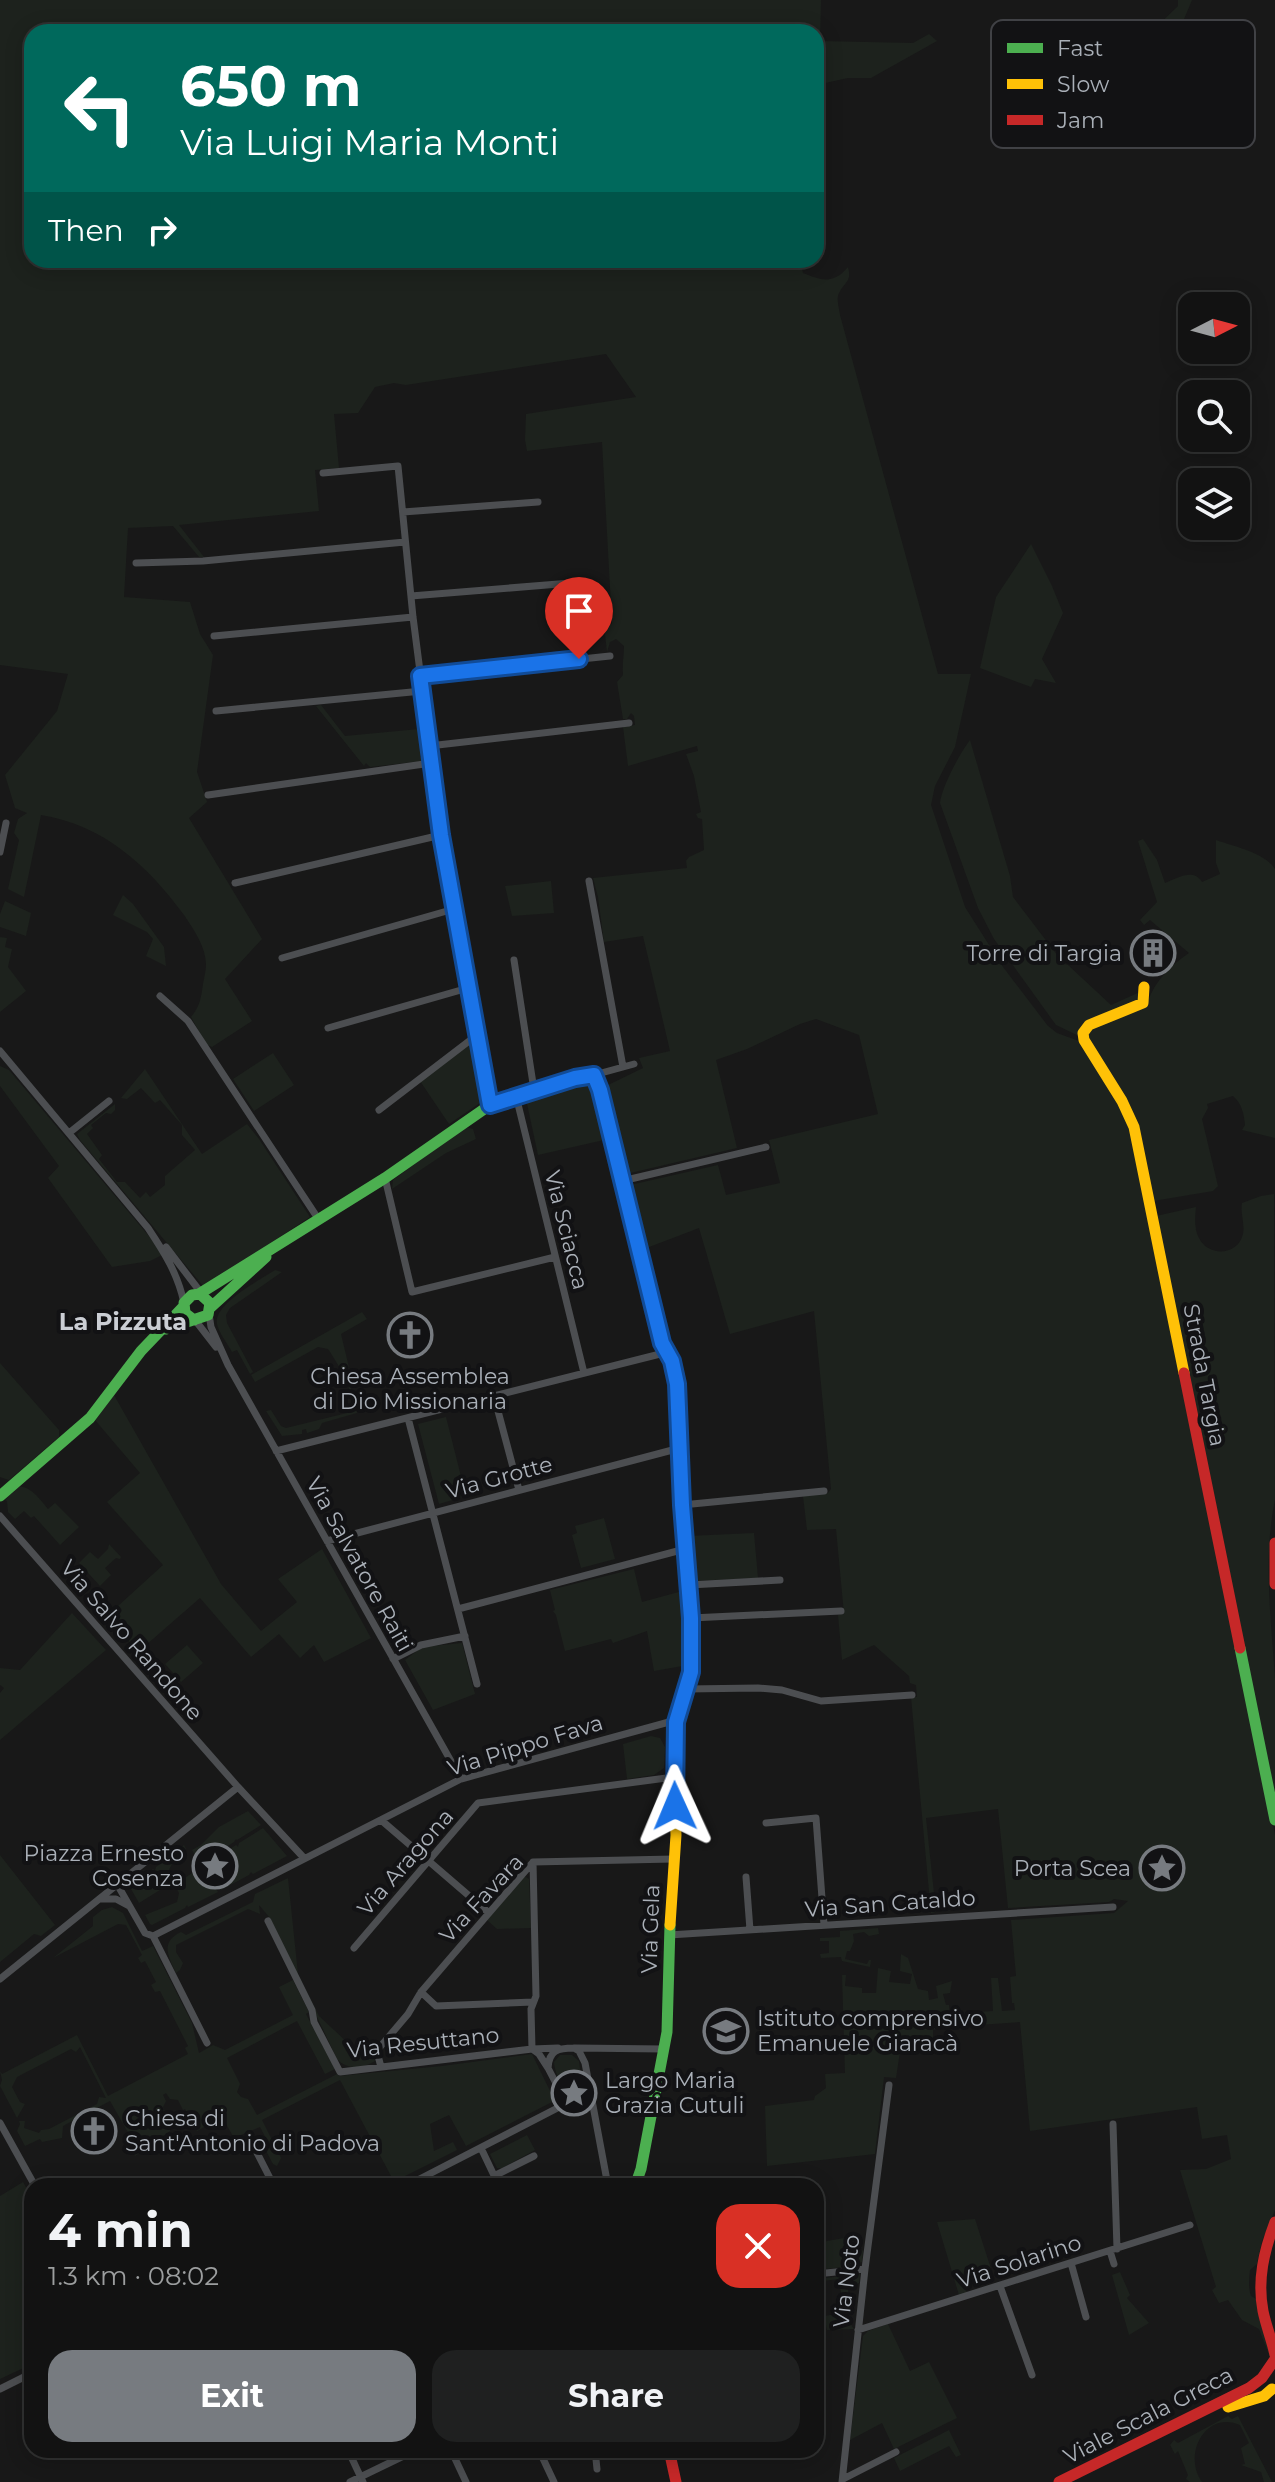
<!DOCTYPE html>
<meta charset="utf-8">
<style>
body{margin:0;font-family:Montserrat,sans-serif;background:#1f2020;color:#f1f3f6;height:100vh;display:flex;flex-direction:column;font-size:30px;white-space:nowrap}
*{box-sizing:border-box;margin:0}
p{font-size:26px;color:#9c9e9f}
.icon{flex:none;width:44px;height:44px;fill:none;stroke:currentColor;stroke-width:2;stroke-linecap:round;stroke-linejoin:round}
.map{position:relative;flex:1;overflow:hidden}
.sheet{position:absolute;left:24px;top:2178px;width:800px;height:280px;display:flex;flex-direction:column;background:#121212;border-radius:24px;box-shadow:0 4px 20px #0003,0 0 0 2px #313232}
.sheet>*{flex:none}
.guide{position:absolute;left:24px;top:24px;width:800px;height:244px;border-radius:24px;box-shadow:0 4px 20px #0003,0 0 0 2px #313232;background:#00695c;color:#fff;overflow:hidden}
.needle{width:52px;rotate:84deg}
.tools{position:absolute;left:1178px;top:292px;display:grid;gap:16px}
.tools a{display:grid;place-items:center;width:72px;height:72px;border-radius:16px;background:#121212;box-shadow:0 4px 20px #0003,0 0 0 2px #313232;font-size:40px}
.pin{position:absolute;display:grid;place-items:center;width:68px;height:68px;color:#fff;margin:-82px -34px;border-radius:50% 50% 50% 0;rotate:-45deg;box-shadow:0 0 8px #0007}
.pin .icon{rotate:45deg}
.me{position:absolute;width:88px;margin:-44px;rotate:359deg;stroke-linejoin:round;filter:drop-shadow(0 0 6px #0008)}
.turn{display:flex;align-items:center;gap:28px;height:168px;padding:0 24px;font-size:36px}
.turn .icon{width:104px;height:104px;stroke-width:2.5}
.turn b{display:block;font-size:56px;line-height:68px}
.then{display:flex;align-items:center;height:76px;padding:0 24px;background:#0003;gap:16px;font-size:30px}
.round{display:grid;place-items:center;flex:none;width:84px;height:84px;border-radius:24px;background:#1f2020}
.summary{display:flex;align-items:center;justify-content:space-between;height:136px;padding:0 24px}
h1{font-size:48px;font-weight:700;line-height:60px}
.action{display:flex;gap:16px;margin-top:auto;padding:16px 24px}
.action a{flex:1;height:92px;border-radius:24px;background:#777b80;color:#fff;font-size:32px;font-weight:700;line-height:92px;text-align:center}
.action a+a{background:#1f2020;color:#f1f3f6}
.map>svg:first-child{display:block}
.green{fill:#1d221d}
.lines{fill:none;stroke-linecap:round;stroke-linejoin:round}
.street{stroke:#4c4e51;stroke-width:7}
.fast{stroke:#4caf50;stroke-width:11}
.slow{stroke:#ffc107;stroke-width:11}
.jam{stroke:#c62828;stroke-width:11}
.route-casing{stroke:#114b97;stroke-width:20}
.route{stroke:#1a73e8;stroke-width:14}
.labels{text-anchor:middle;stroke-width:8;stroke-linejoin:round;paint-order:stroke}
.poi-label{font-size:22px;fill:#aab0b8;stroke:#121214;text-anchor:end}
.street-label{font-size:22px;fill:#aab0b8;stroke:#121214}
.neighbourhood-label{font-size:24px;font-weight:bold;fill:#cbced4;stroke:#121214}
.key{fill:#121214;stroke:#404145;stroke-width:2}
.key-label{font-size:22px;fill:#aab0b8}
</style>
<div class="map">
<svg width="1275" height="2482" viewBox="0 0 1275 2482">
<rect width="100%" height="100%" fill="#181818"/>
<!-- green -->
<path class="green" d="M0 0H821L820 41 913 43 929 34 937 41 871 78H848L816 85V32H32V260H800L803 273C822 281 834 284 848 267 852 282 845 281 839 293 836 299 839 307 840 315L938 674H971L955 747 935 786 931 805 965 907 1003 967 1048 1026 1057 1033 1079 1041 1127 1115 1275 1835V2210L1262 2241 1257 2264 1250 2270C1249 2279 1248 2287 1251 2296L1256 2299 1271 2360 1259 2329 1242 2320 1228 2300 1219 2303 1212 2290 1216 2287 1180 2170 1206 2169 1231 2159 1227 2135 1202 2139 1197 2107 1030 2131 1020 2022 979 2025 978 2012 993 2011 991 1978H998L1002 2011 1015 2010 1014 2003H1012L1010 1977 1016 1976 1011 1920 1114 1913 1128 1901 1114 1899 1109 1902 1008 1908 998 1809 926 1818 936 1912 931 1913 911 1697H917L916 1685 910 1683 909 1676 874 1645 842 1660 838 1615 844 1614 836 1529 807 1530 803 1496 828 1493 831 1489 814 1311 730 1334 699 1228 644 1249 630 1185 718 1165 726 1195 780 1183 769 1140 878 1114 859 1035 816 1019 800 1024 747 1049 716 1060 737 1148 626 1174 604 1087 643 1068 639 1058 670 1051 643 936 604 942 598 897 593 878 687 868 686 861 689 857 704 850 702 819 698 818 696 814 701 812 694 776 686 754 698 751 697 746 628 766 623 727 635 725 634 716 631 713 627 719H623L617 682 623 675C622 664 624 656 624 646L616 639 610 642 607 652 604 625 612 624 602 442 527 451 525 440 526 414 636 397 606 354 406 385 394 383 375 387 358 413 334 414 339 468 315 470 319 511 179 525 204 557H199L173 526 128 528 124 597 190 602 200 634 213 655 197 772 207 802 189 818 262 939 225 979 252 1021 212 1047 206 1044 191 1017C200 1006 201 998 203 984 204 978 206 971 206 965 206 947 194 930 184 915 148 866 104 825 41 815L24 897 8 889 19 840 14 833 18 819 27 813 15 808 5 775 57 711 68 674 0 665Z
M1178 0H1192L1169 55 1149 53 1138 45 1178 6Z
M1031 544 1052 586 1063 613 1042 659 1056 683 1035 679 1031 687 980 668 996 597Z
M321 705 345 736 419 729 422 751 420 756 423 761 370 767 366 763 364 766 316 706Z
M970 740 1010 876 1013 897 1064 964 1068 965 1111 1005 1140 992V999L1081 1037 1056 1025 994 939 978 908 940 803C942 786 960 753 970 740Z
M1143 839 1157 860 1165 883C1178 878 1193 868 1202 882L1220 874 1216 863V840C1235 847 1264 852 1275 869V1138L1242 1130 1245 1125C1244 1114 1242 1104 1233 1096L1207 1104 1208 1108 1202 1119 1218 1186 1213 1191 1153 1201 1143 1148 1086 1031 1148 1001C1155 981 1171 965 1189 953L1150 920 1144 925 1140 920 1157 902 1138 841Z
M551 881 554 913 512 916 505 886Z
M123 895 133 904 164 947 166 966 146 956 153 939 147 932 113 915Z
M5 901 31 913 26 936 0 927V914Z
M0 937 7 938 5 947 12 949 8 967 26 991 0 1012Z
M471 1044 474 1045 483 1101 449 1124 420 1081Z
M273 1053 294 1085 254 1111 233 1079Z
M0 1066 9 1070 164 1254 150 1261 112 1267 48 1178 59 1166 0 1086Z
M145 1069 202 1154 247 1124 259 1139 310 1217 204 1287 80 1140 77 1134 115 1104V1110L111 1114 106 1113 91 1125 93 1128 87 1134 102 1155 99 1159 117 1182H125L140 1198 146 1192 150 1197 165 1185V1176L195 1150 182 1135V1125L160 1100 155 1103 141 1088 127 1099 121 1098Z
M587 1083 597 1089 630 1226 625 1227 604 1140 538 1155 526 1099 572 1084Z
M465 1127 473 1129 476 1139 446 1153 392 1189 393 1180Z
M1274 1194 1275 1499C1263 1557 1271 1620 1275 1678 1275 1721 1275 1765 1275 1808L1156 1216 1196 1207C1195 1217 1194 1229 1199 1238 1208 1257 1238 1256 1243 1234 1245 1224 1240 1213 1242 1203L1261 1196Z
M275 1270 282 1272 230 1308 226 1315 227 1323 253 1372 250 1374 237 1350 232 1352C227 1343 219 1333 217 1324 213 1304 260 1280 275 1270Z
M362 1312 367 1319 341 1334 353 1384 350 1385 357 1413 322 1423 319 1429 307 1433 306 1429 302 1430V1434L282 1436 266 1411 271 1410 281 1426 286 1428 351 1412C356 1391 339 1366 328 1349L318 1347 255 1382 251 1375Z
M0 1363 59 1430V1437L9 1480 0 1477Z
M114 1395 221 1584 261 1631 297 1602 278 1579 322 1549 371 1638 324 1662 314 1645 300 1658 279 1634 251 1657 200 1598 138 1652 113 1622 108 1625 84 1598 88 1595 94 1596 95 1603 107 1616 163 1565 107 1502 140 1473 95 1420Z
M446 1417 466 1496 439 1504 418 1424Z
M16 1486C31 1486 39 1498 48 1509L55 1503 79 1527 60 1545 34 1516 31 1518 24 1511 15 1519 8 1512 7 1501 5 1500Z
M604 1518 615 1559 581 1568 572 1535 577 1533 575 1526Z
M754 1533 758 1578 692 1581 688 1536Z
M109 1544 121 1557 120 1559 116 1558 105 1568 111 1575 100 1586 79 1563 90 1552 98 1559 108 1549Z
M634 1569 642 1602 686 1590 688 1665 654 1671 647 1631 613 1643 611 1639 565 1651 556 1615 553 1611 555 1610 550 1590Z
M72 1613 106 1650 0 1740V1693L4 1688 0 1685V1668L20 1670Z
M462 1643 475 1694 433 1710 405 1660 422 1647Z
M187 1645 203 1663 181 1682 165 1664Z
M651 1736 660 1738 665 1747 664 1768 654 1775 627 1779 623 1744Z
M248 1811 261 1825 237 1840 236 1839 234 1842 209 1858 204 1852 195 1855 192 1850 201 1845 219 1827Z
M263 1828 287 1856 253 1874 251 1872 249 1875 221 1890 209 1874 215 1867 211 1861 236 1845 238 1847 239 1843Z
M184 1845 186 1849C176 1858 165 1868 169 1883L163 1888 161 1886 160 1890 139 1903 131 1889 133 1886 153 1869 155 1871 156 1867Z
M0 1855 55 1925 41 1936 34 1934 0 1962Z
M192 1873 197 1878 206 1876 218 1892 188 1907 187 1905 185 1908 152 1925 150 1924 145 1915 177 1902 179 1893 175 1885Z
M524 1876 529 1879 531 1928 497 1929 487 1920Z
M288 1878 298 1974 319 2016 364 2058 375 2046 373 2052 375 2061C363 2069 347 2070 337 2059L270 1918 259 1905 260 1914 248 1909 176 1945V1952L183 1963 180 1970 176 1973C168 1956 160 1942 181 1932L186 1935 253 1902 255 1894Z
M112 1907 123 1913 142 1951 153 1946 192 2023 199 2053 213 2045 225 2050 293 2015 279 1987 293 1980 309 2012 306 2014 335 2069 325 2074 297 2021 227 2058 240 2084 237 2092 241 2097 248 2099 257 2115 337 2074 339 2076 442 2066 532 2054 554 2099 552 2102 466 2146 449 2115 430 2124 434 2151 453 2142 457 2150 385 2186 382 2182 391 2176 340 2080 262 2120 281 2158 277 2166 273 2164 265 2149 269 2144 260 2127 234 2138 222 2117 197 2131 185 2109 183 2110 178 2100 170 2099 166 2093 163 2095 166 2101 163 2107 171 2125 170 2131 135 2156 128 2144 130 2136 110 2101 63 2126 62 2138 42 2142 40 2139 25 2146 17 2131 20 2124 19 2121H25L24 2128 39 2133 41 2130 49 2129 97 2104 99 2097 106 2098 80 2047 76 2052 71 2049 17 2077 12 2087 20 2102 25 2104 17 2118 0 2086 2 2080 0 2071 2 2074 77 2035 108 2096 188 2054 185 2048 188 2046 160 1991 155 1992 151 1985 156 1982 145 1961 141 1963 138 1958 142 1955 126 1925 118 1924 53 1958 93 1926V1917L102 1910Z
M878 1928 879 1934 869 1936 864 1932 853 1934 854 1941 850 1951H847L845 1959 867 1964 869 1960H871L870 1967 842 1961 841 1957 821 1958 820 1954 829 1953V1941H820V1938L840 1937V1931Z
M901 1954 908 1958 918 1989 928 1991 929 2000 938 1998 936 1986 952 1981 950 1993 943 1994 946 2005H949L951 2027 933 2029V2039L929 2044 901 2045 896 2078 884 2077 875 2154 767 2166 765 2106 814 2100 815 2096 826 2088 825 2074 845 2073 842 1975H846L845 1986 862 1988V1993H876L878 1968 891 1971 889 1982 910 1984 912 1974 900 1971Z
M560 2055H572L579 2061 582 2084 577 2091C563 2092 555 2075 554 2062Z
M527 2135 535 2150 502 2168H497L490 2154Z
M23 2182 32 2198V2364L0 2379V2196Z
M975 2219 993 2275 965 2285 967 2293 959 2295 937 2222Z
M850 2237 863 2251 862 2262 844 2267 816 2270V2243Z
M1120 2272 1130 2295 1127 2298 1149 2323 1129 2335 1112 2275Z
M860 2274 859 2283 848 2288V2293H851L849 2322 854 2329 827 2330 824 2316 844 2313 839 2279 823 2281 826 2312H823L820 2282H816V2279Z
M888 2324 910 2371 929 2362 957 2418 894 2449 882 2423 850 2440 863 2336 868 2331Z
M1228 2416 1232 2419 1238 2416 1272 2482H1264L1261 2472 1241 2465 1245 2464 1241 2448 1249 2443 1240 2425C1206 2410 1182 2454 1202 2482H1190L1186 2479 1188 2475 1178 2451 1175 2454 1170 2445 1174 2440 1178 2443Z
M949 2430 961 2455 956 2457 949 2446 900 2471 894 2458Z"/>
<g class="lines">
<!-- street -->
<path class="street" d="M323 473 398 466 413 617 441 835 490 1105
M403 512 538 502
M136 563 203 561 405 542
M411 596 571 583
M214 636 413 617
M420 676 610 656
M216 711 422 691
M429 746 629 723
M208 795 431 763
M0 852 6 823
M589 881 623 1067
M235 883 441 835
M282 958 454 909
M514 960 534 1090
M160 996 188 1021 319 1220
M328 1028 468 988
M0 1051 148 1228C164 1252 178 1274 184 1303
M594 1075 634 1064
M516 1096 584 1373
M379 1110 477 1035
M69 1133 109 1101
M385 1178 412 1292 555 1257
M622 1181 766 1147
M166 1247 202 1294
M209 1314 211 1327 228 1365 461 1779
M195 1320 216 1347
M494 1396 519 1490
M408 1418 477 1684
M276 1451 668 1352
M682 1505 824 1491
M0 1516 238 1787 304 1858
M327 1541 680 1448
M689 1585 780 1580
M458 1609 685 1549
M691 1618 841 1611
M393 1659 421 1645 465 1636
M687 1689 758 1688 782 1690 821 1701 912 1695
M381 1820 489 1913
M766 1823 816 1818 824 1925
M746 1877 750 1930
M117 1884 145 1933 153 1936 461 1779 669 1722H676
M100 1899H116L129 1906
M268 1921 312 2010 314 2022 340 2072 532 2049 558 2048
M669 1935 1113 1907
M153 1936 207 2043
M354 1948 478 1803 674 1777
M0 1979 238 1787
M421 1992 436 2006 533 2002
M574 2048 664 2049
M532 2049 531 2009 536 1996 533 1862
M532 2049 539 2054 548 2068
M381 2067 377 2052 380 2047 408 2014 421 1992 533 1862 673 1859
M589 2082 584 2093 577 2098 562 2095 548 2068C549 2050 558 2048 574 2048L579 2051 585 2063 608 2186
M0 2123 35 2186
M1113 2124 1117 2249
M251 2141 274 2186
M481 2148 499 2186
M494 2176 534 2156
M406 2186 575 2099
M1110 2251 1114 2264
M1071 2263 1086 2317
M816 2274 865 2269
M1000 2286 1032 2375
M858 2330 1190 2225
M0 2389 32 2373
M348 2450 363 2482
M451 2450 466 2482
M539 2450 554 2482
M595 2450 597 2469
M843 2479 896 2452
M350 2482 416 2450
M842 2482 865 2269 889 2085"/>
<!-- fast -->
<path class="fast" d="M199 1294 385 1178 490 1105 575 1078 594 1075 600 1090 625 1191
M210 1308 266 1257
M166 1329 208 1315 210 1303 200 1294 192 1295 184 1303 185 1313 194 1320
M0 1496 90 1418 141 1351 184 1306
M1240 1648 1275 1820
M635 2186 641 2169 667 2032 670 1925"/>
<!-- slow -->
<path class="slow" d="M1144 987 1143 1003 1089 1025 1083 1033 1084 1040 1122 1101 1134 1127 1184 1373
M670 1925 676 1835 674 1777 676 1722 691 1672V1618L680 1458
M1228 2407 1264 2396 1272 2389"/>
<!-- jam -->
<path class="jam" d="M625 1191 662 1343C682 1378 678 1418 680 1458
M1184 1373 1240 1648
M1275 1543V1584
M1275 2222C1264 2251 1257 2280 1263 2311 1266 2326 1272 2340 1275 2355
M669 2450 676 2482
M1059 2482 1249 2388 1262 2378 1275 2359"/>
</g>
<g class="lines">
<!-- route casing -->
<g class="route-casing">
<path id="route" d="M579 659 420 676 441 835 490 1105 575 1078 594 1075 600 1090 662 1343 672 1361 677 1384 682 1505 691 1618V1672L676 1722 675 1806"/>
</g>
<!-- route -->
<use href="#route" class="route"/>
</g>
<!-- icons -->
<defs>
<g id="building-ring" transform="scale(2.3)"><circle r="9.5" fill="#121214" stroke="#777b80" stroke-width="1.5"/><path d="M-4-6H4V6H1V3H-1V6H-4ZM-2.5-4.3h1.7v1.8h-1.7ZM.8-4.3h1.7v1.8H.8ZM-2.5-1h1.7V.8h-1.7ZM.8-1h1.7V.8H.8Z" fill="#777b80"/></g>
<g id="church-ring" transform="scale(2.3)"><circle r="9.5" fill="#121214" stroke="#777b80" stroke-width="1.5"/><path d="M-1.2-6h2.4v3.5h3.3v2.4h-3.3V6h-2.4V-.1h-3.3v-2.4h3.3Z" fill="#777b80"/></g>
<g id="sight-ring" transform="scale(2.3)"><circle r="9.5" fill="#121214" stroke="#777b80" stroke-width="1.5"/><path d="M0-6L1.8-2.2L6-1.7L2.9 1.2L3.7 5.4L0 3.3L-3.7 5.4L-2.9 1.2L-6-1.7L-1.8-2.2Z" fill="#777b80"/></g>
<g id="school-ring" transform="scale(2.3)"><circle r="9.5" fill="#121214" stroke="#777b80" stroke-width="1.5"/><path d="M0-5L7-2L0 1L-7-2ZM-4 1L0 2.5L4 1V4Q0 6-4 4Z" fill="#777b80"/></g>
</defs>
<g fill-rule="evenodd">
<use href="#building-ring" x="1153" y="953"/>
<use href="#church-ring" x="410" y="1335"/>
<use href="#sight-ring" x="215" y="1866"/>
<use href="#sight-ring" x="1162" y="1868"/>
<use href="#school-ring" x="726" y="2031"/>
<use href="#sight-ring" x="574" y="2093"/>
<use href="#church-ring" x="94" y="2131"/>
</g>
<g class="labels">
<!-- poi labels -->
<g class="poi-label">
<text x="1122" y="961">Torre di Targia</text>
<text x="410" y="1384" text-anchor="middle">Chiesa Assemblea<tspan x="410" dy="25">di Dio Missionaria</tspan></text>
<text x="184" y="1861">Piazza Ernesto<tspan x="184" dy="25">Cosenza</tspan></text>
<text x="1131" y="1876">Porta Scea</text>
<text x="757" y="2026" text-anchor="start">Istituto comprensivo<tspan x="757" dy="25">Emanuele Giaracà</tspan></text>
<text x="605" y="2088" text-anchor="start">Largo Maria<tspan x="605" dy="25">Grazia Cutuli</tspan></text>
<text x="125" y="2126" text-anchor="start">Chiesa di<tspan x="125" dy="25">Sant'Antonio di Padova</tspan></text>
</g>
<!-- street labels -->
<g class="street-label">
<text transform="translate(567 1230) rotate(76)" y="8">Via Sciacca</text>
<text transform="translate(1205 1375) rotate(79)" y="8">Strada Targia</text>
<text transform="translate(499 1477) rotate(-15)" y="8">Via Grotte</text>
<text transform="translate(360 1564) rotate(61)" y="8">Via Salvatore Raiti</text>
<text transform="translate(132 1640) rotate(49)" y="8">Via Salvo Randone</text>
<text transform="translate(525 1745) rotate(-17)" y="8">Via Pippo Fava</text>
<text transform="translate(405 1862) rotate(-49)" y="8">Via Aragona</text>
<text transform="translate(481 1898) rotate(-47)" y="8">Via Favara</text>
<text transform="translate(890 1903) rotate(-4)" y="8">Via San Cataldo</text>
<text transform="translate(650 1929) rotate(-88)" y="8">Via Gela</text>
<text transform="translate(423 2042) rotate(-6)" y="8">Via Resuttano</text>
<text transform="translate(1019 2261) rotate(-18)" y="8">Via Solarino</text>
<text transform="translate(846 2281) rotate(-83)" y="8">Via Noto</text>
<text transform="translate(1148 2415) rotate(-27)" y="8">Viale Scala Greca</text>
</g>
<!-- neighbourhood labels -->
<g class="neighbourhood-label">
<text x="123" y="1330">La Pizzuta</text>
</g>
</g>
<!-- legend -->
<rect x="991" y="20" width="264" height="128" rx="12" class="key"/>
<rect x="1007" y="43" width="36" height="10" fill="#4caf50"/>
<rect x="1007" y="79" width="36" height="10" fill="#ffc107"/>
<rect x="1007" y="115" width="36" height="10" fill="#c62828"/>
<g class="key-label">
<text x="1057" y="56">Fast</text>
<text x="1057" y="92">Slow</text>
<text x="1057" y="128">Jam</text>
</g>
</svg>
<div class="tools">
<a><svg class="needle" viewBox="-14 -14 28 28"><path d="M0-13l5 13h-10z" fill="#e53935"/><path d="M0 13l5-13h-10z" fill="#9c9e9f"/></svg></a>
<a><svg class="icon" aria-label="search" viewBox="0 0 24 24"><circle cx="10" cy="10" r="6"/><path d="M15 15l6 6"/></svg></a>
<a><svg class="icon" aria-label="layers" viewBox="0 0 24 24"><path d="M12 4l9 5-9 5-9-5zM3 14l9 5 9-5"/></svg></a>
</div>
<div class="pin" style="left:579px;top:659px;background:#d93025"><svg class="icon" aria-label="arrive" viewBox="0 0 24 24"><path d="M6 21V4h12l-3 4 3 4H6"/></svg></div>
<svg class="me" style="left:675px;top:1806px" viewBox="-20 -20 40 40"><path d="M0-17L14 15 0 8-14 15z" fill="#1a73e8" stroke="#fff" stroke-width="4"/></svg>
<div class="guide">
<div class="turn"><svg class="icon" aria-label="left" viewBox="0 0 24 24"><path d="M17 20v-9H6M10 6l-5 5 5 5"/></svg><div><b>650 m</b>Via Luigi Maria Monti</div></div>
<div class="then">Then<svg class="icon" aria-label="right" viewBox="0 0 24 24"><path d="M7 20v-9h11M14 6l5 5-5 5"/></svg></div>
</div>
<section class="sheet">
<div class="summary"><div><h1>4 min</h1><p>1.3 km · 08:02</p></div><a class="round" style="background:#d93025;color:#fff"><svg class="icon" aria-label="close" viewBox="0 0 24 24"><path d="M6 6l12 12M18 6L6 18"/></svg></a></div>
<div class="action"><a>Exit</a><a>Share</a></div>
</section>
</div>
